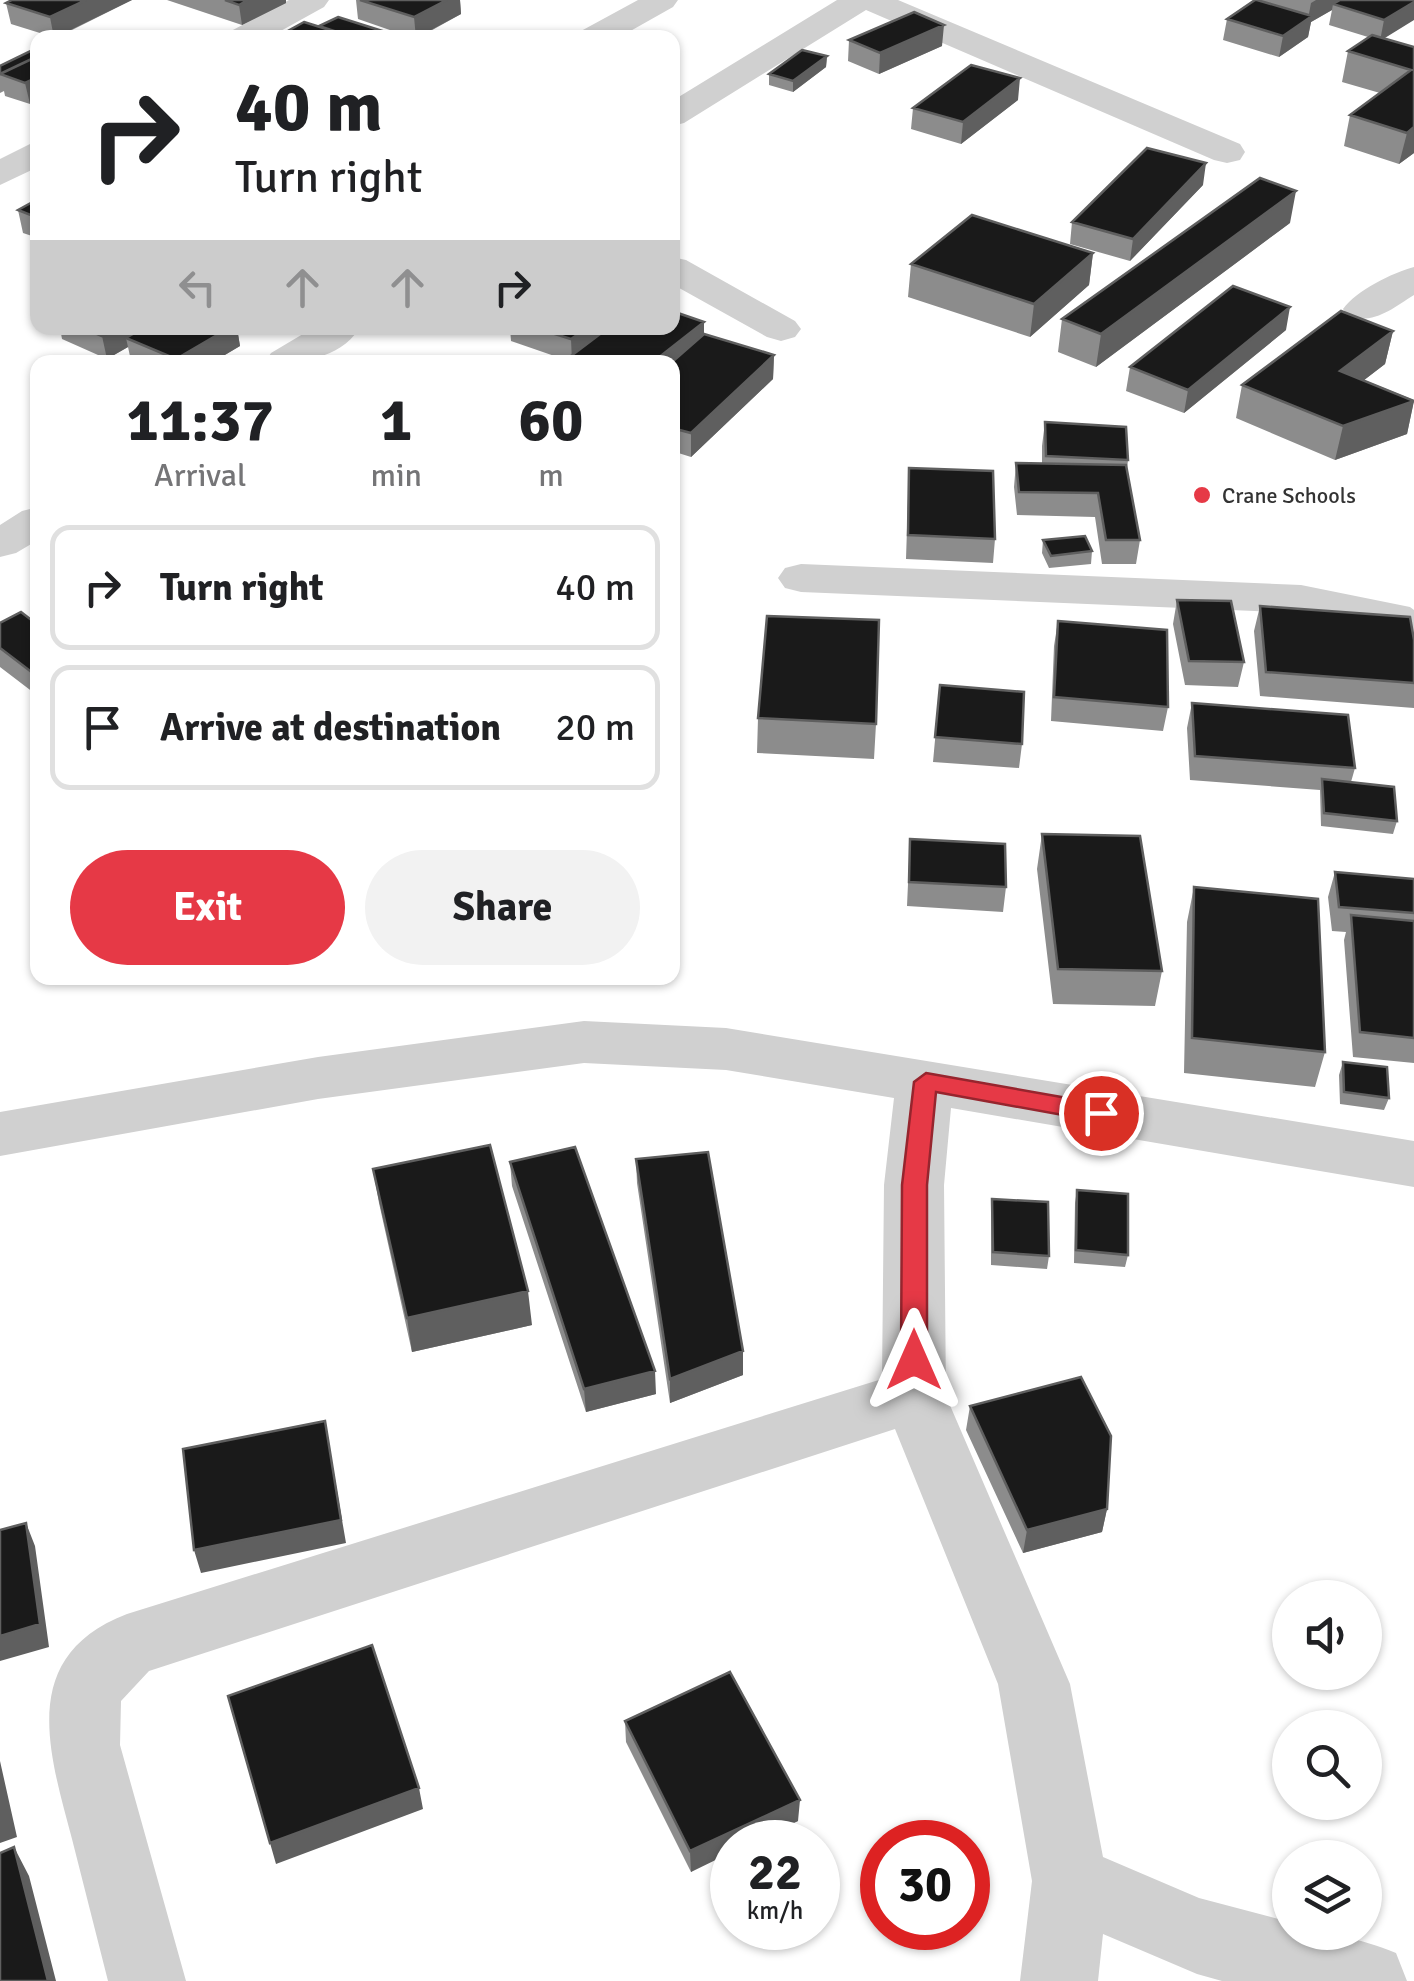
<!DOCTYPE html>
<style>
body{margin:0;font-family:Signika,sans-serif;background:#f2f2f2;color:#202124;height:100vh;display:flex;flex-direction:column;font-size:38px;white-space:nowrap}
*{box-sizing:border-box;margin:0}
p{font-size:32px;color:#757577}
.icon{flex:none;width:55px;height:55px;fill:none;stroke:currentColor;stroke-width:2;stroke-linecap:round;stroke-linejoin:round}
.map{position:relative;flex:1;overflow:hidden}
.sheet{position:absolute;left:30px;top:355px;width:650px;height:630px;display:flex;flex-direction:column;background:#fff;border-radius:20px;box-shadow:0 2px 8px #0004}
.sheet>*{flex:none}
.top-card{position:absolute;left:30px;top:30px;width:650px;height:305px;border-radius:20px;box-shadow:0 2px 8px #0004;background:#fff;color:#202124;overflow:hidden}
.tools{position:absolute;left:1272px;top:1580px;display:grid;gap:20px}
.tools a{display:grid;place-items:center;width:110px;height:110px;border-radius:50%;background:#fff;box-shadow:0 2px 8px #0004;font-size:50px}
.speed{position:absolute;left:710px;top:1820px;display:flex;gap:20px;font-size:50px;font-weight:700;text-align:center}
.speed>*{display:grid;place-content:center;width:130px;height:130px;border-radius:50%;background:#fff;box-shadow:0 2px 8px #0004;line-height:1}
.speed small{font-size:25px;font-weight:400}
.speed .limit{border:15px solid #d22;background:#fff;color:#111}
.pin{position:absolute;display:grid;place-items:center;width:85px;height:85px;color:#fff;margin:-42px;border:5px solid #fff;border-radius:50%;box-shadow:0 2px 10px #0007}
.me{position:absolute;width:110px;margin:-55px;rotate:0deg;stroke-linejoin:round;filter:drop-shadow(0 0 8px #0008)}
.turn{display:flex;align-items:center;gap:35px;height:210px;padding:0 40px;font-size:45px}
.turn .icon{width:130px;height:130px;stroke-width:2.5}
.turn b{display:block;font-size:70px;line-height:85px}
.lanes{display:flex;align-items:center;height:95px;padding:0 40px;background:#0003;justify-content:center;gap:50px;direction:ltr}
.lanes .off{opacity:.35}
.eta{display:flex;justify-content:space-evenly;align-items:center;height:170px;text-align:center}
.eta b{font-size:60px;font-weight:800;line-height:70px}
.action{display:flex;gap:20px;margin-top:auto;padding:20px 40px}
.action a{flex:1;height:115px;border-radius:60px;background:#e63946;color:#fff;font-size:40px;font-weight:800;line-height:115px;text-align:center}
.action a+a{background:#f2f2f2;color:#202124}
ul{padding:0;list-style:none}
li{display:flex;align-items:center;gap:30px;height:125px;margin:0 20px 15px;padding:0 20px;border:5px solid #e0e0e0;border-radius:20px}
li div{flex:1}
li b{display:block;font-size:38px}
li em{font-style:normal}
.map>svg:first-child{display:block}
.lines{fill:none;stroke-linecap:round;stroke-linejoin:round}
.minor{fill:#d0d0d0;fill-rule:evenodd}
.wall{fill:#8c8c8c}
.shaded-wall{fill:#5f5f5f}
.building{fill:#1a1a1a;stroke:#5f5f5f;stroke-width:2.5}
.route{fill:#e63946;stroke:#96252e;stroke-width:2.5}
.poi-dot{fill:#e63946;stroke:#fff;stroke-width:4}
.labels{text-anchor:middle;stroke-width:10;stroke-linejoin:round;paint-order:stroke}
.far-poi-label{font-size:22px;fill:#333;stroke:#fff;text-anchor:start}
</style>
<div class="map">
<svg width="1414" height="1981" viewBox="0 0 1414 1981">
<rect width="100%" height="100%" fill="#fff"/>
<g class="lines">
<!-- minor -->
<path class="minor" d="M289 0H329L324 7 268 38H227L231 31Z
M638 0H678L673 7 618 38H577L581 31Z
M837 0H898L1240 144 1245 152 1240 160 1227 163 1214 160 866 10 684 123 672 126V101Z
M38 140V167L0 185V159Z
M672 257 686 260 795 321 801 329 795 337 781 341 767 337 672 284Z
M1414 267V295C1393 308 1375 324 1349 317L1343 309C1357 290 1392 273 1414 267Z
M313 328H360C337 361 301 362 265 362L271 353Z
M38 507V540L16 553 0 557V525L22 511Z
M801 564 1301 585 1410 607 1414 610V647L1397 643 1379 628 1301 613 801 592 785 588 778 578 785 568Z
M584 1021 726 1028 1414 1141V1187L951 1108 944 1185 946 1396 1070 1684 1103 1857 1199 1898 1290 1922V1932C1329 1932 1359 1938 1396 1953L1407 1981H1222L1197 1974 1103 1934 1098 1981H1020L1032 1881 998 1684 895 1429 149 1671 121 1701 120 1745 186 1981H108C96 1934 84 1886 72 1839 49 1752 17 1656 127 1614L882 1379 884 1185 894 1098 726 1070 584 1063 318 1099 0 1156V1112L318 1057Z"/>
</g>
<!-- wall -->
<path class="wall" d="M12 0H132L56 38 11 24 6 3Z
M167 0H286V3L242 25Z
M356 0H460L461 14 418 38H413L358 19Z
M1255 0H1414L1384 38 1414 47V153L1399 164 1344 146 1350 115 1380 93 1342 82 1348 51 1368 37 1329 25 1332 10 1311 22 1308 37 1279 57 1223 40 1227 19Z
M849 40 942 46 879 74 848 61Z
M37 48 30 104 5 96 4 91 0 93V66Z
M827 56 826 67 793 92 769 85V74Z
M1018 100 961 144 911 129 913 108Z
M1203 185 1130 261 1070 244 1072 222Z
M38 199V238L23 233 18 210Z
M1290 223 1096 367 1058 352 1062 319Z
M1093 253 1089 285 1030 337 908 297 911 264Z
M704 322V334L774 355 773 379 691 457 672 451V362L566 360 511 341 510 328H672Z
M60 328H237L240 346 213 362H134L131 361 128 347 107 359 62 339Z
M1286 330 1184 413 1126 391 1130 367Z
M1393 331 1385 364 1364 380 1414 400 1407 434 1335 460 1236 418 1242 385Z
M1045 422 1128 460 1127 469 1140 540 1136 564H1102L1095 517 1017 515 1014 487 1016 463H1042V446Z
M909 468 995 539 993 563 906 559Z
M1043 540 1092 551 1091 564 1049 568 1042 553Z
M1177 600 1244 662 1238 687 1185 685 1173 624Z
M1260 606 1414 640V708L1260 696 1254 631Z
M1058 621 1168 707 1163 731 1051 721 1054 646Z
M0 623 38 625V696L0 667Z
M940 685 1022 744 1019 768 933 762Z
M1192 703 1355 768 1351 782 1397 821 1393 834 1321 826 1320 790 1190 780 1187 728Z
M758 718 876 724 874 759 757 753Z
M1042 834 1162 971 1155 1006 1053 1004 1037 869Z
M910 839 1006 887 1003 912 907 906Z
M1335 872 1414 879V1063L1353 1057 1344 940 1346 932 1332 931 1328 897Z
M1194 887 1325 1052 1315 1087 1184 1073 1187 922Z
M1343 1062 1389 1098 1384 1110 1340 1104 1339 1075Z
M636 1159 743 1375 670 1403 637 1183Z
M510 1162 656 1394 586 1412 512 1186Z
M373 1169 532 1325 412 1352 379 1203Z
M1077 1190 1128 1255 1125 1267 1074 1263 1075 1203Z
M992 1199 1049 1256 1047 1269 991 1265V1212Z
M970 1406 1107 1509 1102 1532 1023 1553 966 1430Z
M625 1721 798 1821 752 1842H732L691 1872 626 1742Z"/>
<!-- shaded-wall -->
<path class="shaded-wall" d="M86 0H132L54 38 50 17Z
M248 0H286V3L242 25 239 5Z
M447 0H460L461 14 416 38 414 17Z
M1316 0H1349L1333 4 1332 10 1311 22 1308 37 1279 57 1283 36 1308 19 1311 3Z
M1414 2V20L1380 41 1384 20Z
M944 25 942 46 879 74 880 53Z
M827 56 826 67 793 92V81Z
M38 77V100L30 104 25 83Z
M1020 78 1018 100 961 144 963 122Z
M1414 127V153L1399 164 1407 133Z
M1206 163 1203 185 1130 261 1133 239Z
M1296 191 1290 223 1096 367 1101 334Z
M1093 253 1089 285 1030 337 1034 304Z
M1290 307 1286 330 1184 413 1188 390Z
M704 322V345L672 362H653Z
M117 328H136L138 341 126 338 128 347 107 359 102 336Z
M229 328H237L240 346 213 362H177L176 359Z
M587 328H617L572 362 571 339Z
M1393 331 1385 364 1333 404 1340 371Z
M774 355 773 379 691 457V433Z
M1414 401 1407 434 1335 460 1343 426Z
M528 1291 532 1325 412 1352 407 1318Z
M743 1351V1375L670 1403V1379Z
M655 1371 656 1394 586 1412 584 1389Z
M325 1421 346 1543 201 1573 194 1550Z
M1107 1509 1102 1532 1023 1553 1027 1530Z
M26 1523 35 1546 49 1647 0 1661V1636Z
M0 1761 17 1837 0 1843Z
M419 1788 423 1809 276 1864 270 1843Z
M800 1800 798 1821 752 1842H732V1852L691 1872 690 1851Z
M14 1847 29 1876 56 1981H48Z"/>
<!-- building -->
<path class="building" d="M12 0H86L50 17 6 3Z
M225 0H248L239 5Z
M360 0H447L414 17Z
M1255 0H1257L1312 16 1283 36 1227 19Z
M1340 0H1414V2L1384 20 1333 4Z
M914 12 944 25 880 53 849 40Z
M338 17 398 36 395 38H355L319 26Z
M304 22 355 38H275Z
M1372 35 1414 47V127L1407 133 1350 115 1411 70 1348 51Z
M37 48 38 56 0 74V66Z
M802 50 827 56 793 81 769 74Z
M38 56V77L25 83 0 74Z
M971 65 1020 78 963 122 913 108Z
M1147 148 1206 163 1133 239 1072 222Z
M1260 178 1296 191 1101 334 1062 319Z
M38 199V218L18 210Z
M972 215 1093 253 1034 304 911 264Z
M1233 286 1290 307 1188 390 1130 367Z
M672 311 704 322 653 362H563L608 328H672Z
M1341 311 1393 331 1340 371 1414 401 1343 426 1242 385Z
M83 328H117L102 336Z
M143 328H229L176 359 126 338Z
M536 328H587L571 339Z
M704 334 774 355 691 433 672 428V362Z
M1045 422 1126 427 1128 460 1046 456Z
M1016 463 1126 465 1140 540H1106L1098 493 1019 492Z
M909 468 993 471 995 539 908 535Z
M1085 536 1092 551 1051 556 1043 540Z
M1177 600 1231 601 1244 662 1189 661Z
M1260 606 1410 617 1414 640V683L1266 672Z
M21 612 38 625V677L0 648V623Z
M767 616 879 620 876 724 758 718Z
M1058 621 1167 630 1168 707 1054 697Z
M940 685 1024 692 1022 744 935 737Z
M1192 703 1348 715 1355 768 1195 756Z
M1322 779 1394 787 1397 821 1324 813Z
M1042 834 1140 836 1162 971 1058 969Z
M910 839 1005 844 1006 887 909 882Z
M1335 872 1414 879V913L1339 907Z
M1194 887 1318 899 1325 1052 1192 1038Z
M1351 915 1414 921V1038L1360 1032Z
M1343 1062 1387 1067 1389 1098 1344 1092Z
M490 1145 528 1291 407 1318 373 1169Z
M575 1147 655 1371 584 1389 510 1162Z
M708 1152 743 1351 670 1379 636 1159Z
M1077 1190 1128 1194V1255L1076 1250Z
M992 1199 1048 1202 1049 1256 993 1252Z
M1081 1377 1111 1436 1107 1509 1027 1530 970 1406Z
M325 1421 341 1520 194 1550 183 1449Z
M26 1523 40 1624 0 1636V1530Z
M372 1645 419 1788 270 1843 228 1696Z
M730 1672 800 1800 690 1851 625 1721Z
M14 1847 48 1981H0V1853Z"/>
<!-- route -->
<path class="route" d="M926 1073 1101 1104 1113 1113 1101 1122 936 1092 927 1185V1360L923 1368 914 1371 904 1368 901 1360 902 1185 914 1082Z"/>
<!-- markers -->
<circle class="poi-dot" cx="1202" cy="495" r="10"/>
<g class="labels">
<!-- far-poi labels -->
<g class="far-poi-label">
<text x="1222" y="503">Crane Schools</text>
</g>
</g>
</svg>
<div class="tools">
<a><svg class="icon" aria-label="sound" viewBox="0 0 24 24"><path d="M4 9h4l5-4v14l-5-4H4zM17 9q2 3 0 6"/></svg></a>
<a><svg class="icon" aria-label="search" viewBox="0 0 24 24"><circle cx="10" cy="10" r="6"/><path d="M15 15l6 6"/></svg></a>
<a><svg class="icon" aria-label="layers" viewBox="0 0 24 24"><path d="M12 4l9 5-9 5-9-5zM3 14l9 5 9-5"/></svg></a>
</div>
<div class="speed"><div>22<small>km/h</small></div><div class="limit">30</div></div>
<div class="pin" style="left:1101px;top:1113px;background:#d93025"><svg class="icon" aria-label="arrive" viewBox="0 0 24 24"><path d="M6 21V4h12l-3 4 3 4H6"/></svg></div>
<svg class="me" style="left:914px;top:1360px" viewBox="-20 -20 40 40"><path d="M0-17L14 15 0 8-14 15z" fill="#e63946" stroke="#fff" stroke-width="4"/></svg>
<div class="top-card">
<div class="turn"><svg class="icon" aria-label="right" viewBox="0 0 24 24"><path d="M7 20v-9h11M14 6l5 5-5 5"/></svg><div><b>40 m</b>Turn right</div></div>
<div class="lanes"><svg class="icon off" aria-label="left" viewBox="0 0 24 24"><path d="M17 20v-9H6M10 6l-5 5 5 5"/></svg><svg class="icon off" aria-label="ahead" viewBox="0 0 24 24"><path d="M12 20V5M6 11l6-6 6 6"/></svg><svg class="icon off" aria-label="ahead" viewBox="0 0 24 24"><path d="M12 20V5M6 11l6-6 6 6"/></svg><svg class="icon" aria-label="right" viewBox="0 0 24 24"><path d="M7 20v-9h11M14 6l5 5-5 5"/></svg></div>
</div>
<section class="sheet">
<div class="eta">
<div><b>11:37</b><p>Arrival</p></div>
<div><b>1</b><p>min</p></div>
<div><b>60</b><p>m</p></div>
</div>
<ul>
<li><svg class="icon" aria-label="right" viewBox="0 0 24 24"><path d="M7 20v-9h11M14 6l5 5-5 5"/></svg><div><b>Turn right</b></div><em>40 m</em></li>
<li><svg class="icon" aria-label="arrive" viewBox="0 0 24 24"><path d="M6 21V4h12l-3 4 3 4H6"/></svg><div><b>Arrive at destination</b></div><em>20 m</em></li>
</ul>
<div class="action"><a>Exit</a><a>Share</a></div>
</section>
</div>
